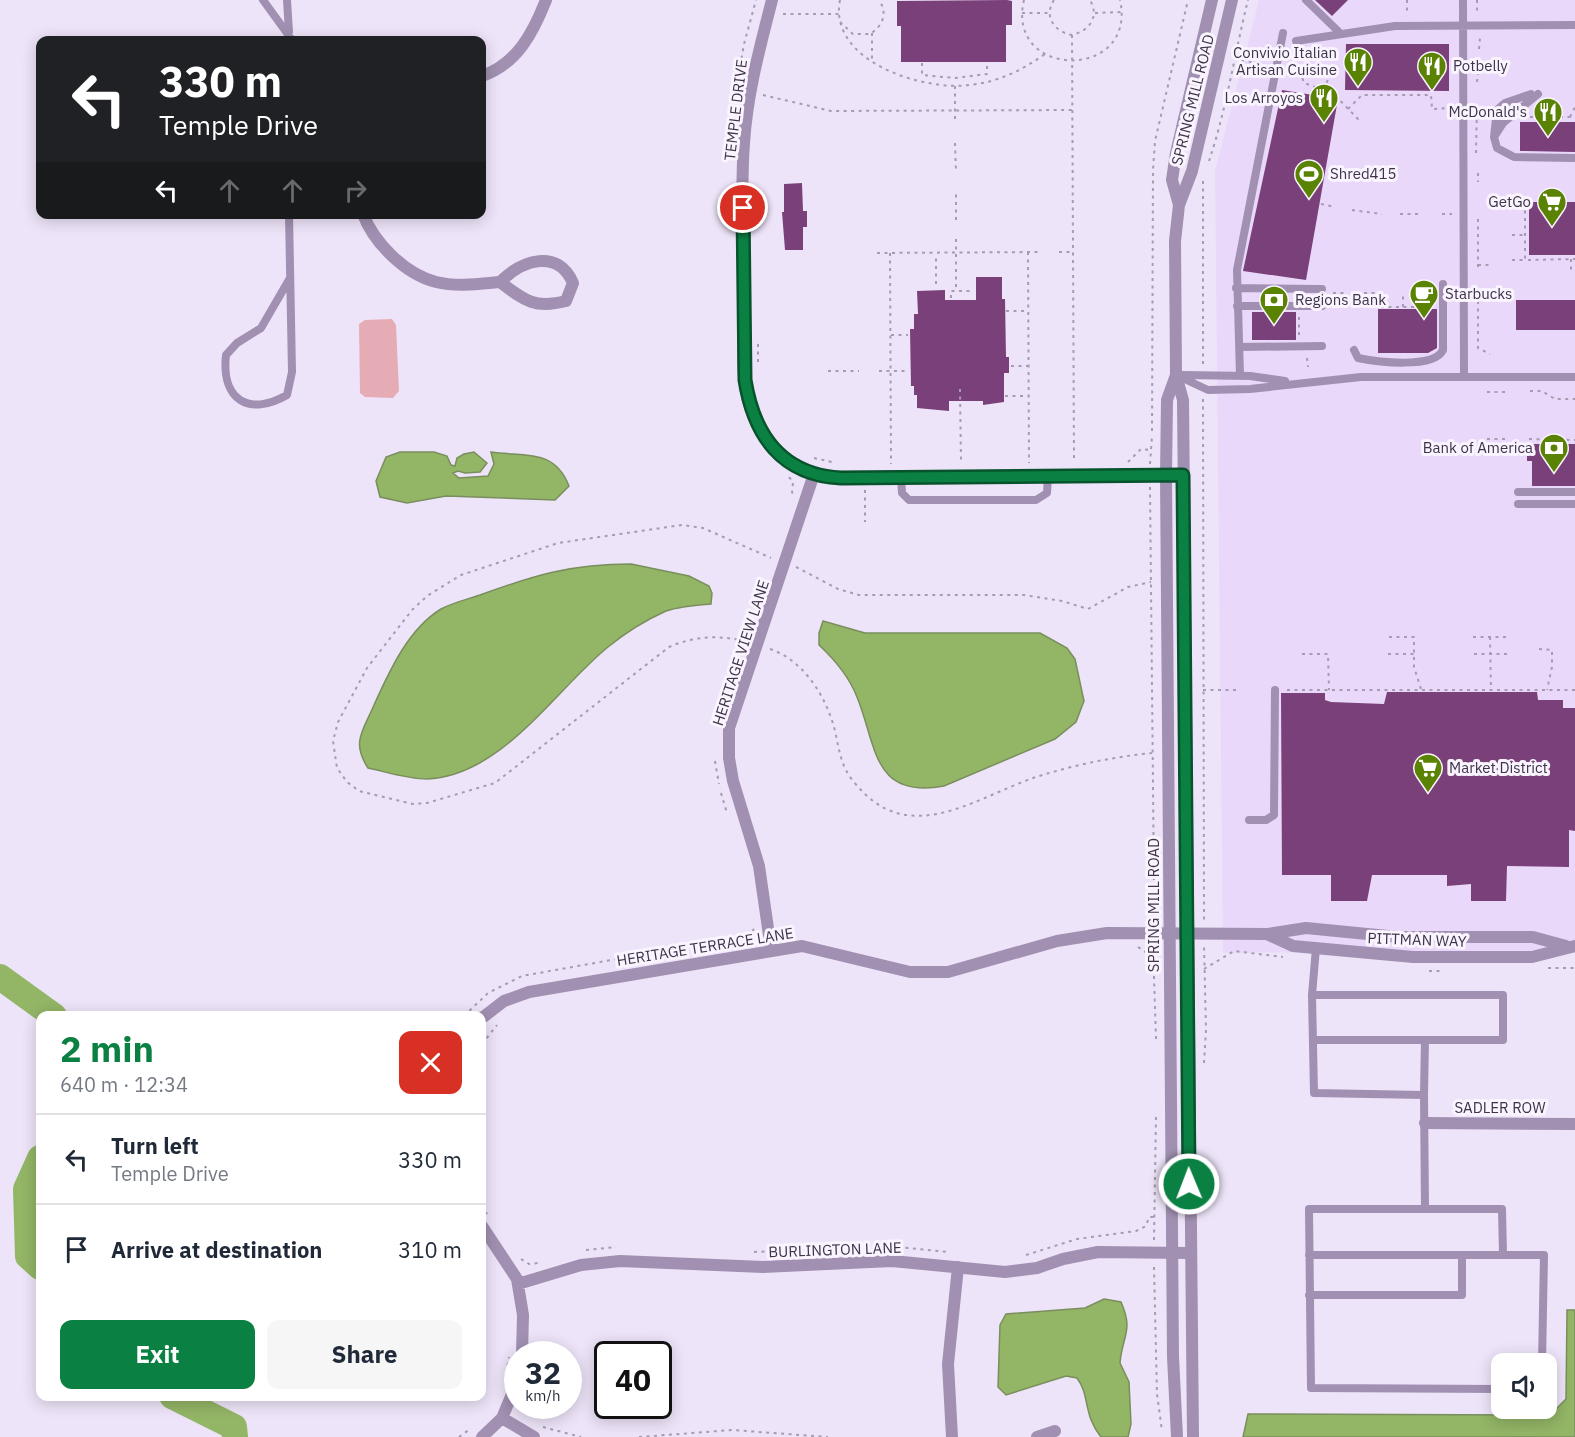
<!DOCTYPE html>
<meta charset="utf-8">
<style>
body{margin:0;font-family:"IBM Plex Sans",sans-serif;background:#f6f6f7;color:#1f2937;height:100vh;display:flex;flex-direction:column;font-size:22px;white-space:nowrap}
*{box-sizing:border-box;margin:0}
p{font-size:20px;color:#747a83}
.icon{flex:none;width:33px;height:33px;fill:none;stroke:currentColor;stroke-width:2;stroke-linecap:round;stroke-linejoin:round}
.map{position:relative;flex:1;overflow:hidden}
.side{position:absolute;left:36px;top:1011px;width:450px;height:390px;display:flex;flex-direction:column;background:#fff;border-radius:12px;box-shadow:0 3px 15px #0003}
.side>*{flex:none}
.banner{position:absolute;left:36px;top:36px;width:450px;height:183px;border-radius:12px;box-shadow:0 3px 15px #0003;background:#202124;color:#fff;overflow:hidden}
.buttons{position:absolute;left:1491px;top:1353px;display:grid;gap:12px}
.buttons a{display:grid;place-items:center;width:66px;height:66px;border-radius:12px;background:#fff;box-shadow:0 3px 15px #0003;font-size:30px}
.speed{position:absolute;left:504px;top:1341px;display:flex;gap:12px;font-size:30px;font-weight:700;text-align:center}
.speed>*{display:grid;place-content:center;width:78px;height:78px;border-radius:50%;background:#fff;box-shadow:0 3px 15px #0003;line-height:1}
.speed small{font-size:15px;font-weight:400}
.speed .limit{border:3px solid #111;border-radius:9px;background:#fff;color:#111}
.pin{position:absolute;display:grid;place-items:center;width:51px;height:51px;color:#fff;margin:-26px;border:3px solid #fff;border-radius:50%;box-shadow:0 2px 6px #0007}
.me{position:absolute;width:66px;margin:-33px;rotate:359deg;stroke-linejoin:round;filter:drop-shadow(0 0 4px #0008)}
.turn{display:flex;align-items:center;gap:21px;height:126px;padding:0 24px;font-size:27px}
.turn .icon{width:78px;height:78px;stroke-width:2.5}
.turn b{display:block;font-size:42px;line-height:51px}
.lanes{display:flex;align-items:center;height:57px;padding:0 24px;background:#0003;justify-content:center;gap:30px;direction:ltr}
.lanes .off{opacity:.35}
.round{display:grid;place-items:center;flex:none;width:63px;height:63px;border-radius:12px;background:#f6f6f7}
.headline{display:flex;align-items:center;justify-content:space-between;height:102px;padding:0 24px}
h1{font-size:36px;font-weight:700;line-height:45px;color:#0b8043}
.action{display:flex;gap:12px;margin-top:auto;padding:12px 24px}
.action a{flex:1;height:69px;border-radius:12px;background:#0b8043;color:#fff;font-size:24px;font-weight:700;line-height:69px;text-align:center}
.action a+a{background:#f6f6f7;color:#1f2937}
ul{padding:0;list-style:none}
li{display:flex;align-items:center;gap:18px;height:90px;padding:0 24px;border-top:2px solid #e0e1e3}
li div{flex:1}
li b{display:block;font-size:22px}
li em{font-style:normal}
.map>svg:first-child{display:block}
.built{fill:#e9d8fa}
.green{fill:#e6acb5}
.water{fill:#93b566;stroke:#7a8e5d;stroke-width:1.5}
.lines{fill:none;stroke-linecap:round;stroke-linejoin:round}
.river{stroke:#93b566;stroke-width:26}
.building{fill:#7a4079}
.path{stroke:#a69bb0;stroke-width:2;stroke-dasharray:3 4.5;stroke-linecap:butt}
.service{stroke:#a190b1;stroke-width:8}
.minor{stroke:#a190b1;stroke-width:12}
.tertiary{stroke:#a190b1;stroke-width:12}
.route-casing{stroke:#07532c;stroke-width:15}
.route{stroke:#0b8043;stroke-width:10}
.labels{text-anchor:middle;stroke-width:6;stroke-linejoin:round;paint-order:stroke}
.poi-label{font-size:15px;fill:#3e3347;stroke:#f9f4fe;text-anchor:end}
.street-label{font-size:15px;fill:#3e3347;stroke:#f9f4fe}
</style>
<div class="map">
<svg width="1575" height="1437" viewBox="0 0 1575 1437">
<rect width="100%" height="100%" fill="#eee4f9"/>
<!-- built -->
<path class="built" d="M1259 0H1575V950L1223 953 1215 171Z"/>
<!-- green -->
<path class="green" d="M392 319 396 325 399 391 393 398 365 397 360 393 359 324 365 320Z"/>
<!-- water -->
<path class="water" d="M400 452H434L447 456 451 465 455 466 457 458 464 454 474 452 487 463 480 472 465 473 458 471 453 473 459 478 488 476 494 464 491 452C525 457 554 448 569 486L555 500 446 496 407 503 380 497 376 481 386 457Z
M631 564 689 576 709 586 712 593 711 604C697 605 680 606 666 611 646 620 625 633 608 647 555 690 502 776 427 779 407 779 387 772 368 768 351 742 363 731 374 705 389 672 408 629 441 609 452 603 468 599 480 595 535 575 571 564 631 564Z
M823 621 865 633H1040L1067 648 1075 659 1084 701 1076 722 1055 739 944 786C872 799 877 746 857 697 849 676 835 660 819 645V633Z
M1104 1299 1121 1302C1134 1331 1122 1336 1120 1363L1129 1382 1131 1424 1128 1437H1101C1083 1415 1090 1395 1077 1378L1066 1376 1006 1395 998 1387 1000 1325 1006 1314 1085 1308Z
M1567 1310H1575V1437H1243L1248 1414 1550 1415 1566 1399Z"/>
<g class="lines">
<!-- river -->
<path class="river" d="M0 977 54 1016
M40 1158 26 1189 28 1256 40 1267
M172 1396 234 1427 235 1437"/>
</g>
<!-- building -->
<path class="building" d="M1007 0 1012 1V25H1006V62H901V26H897V1Z
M1315 0H1348L1332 16Z
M1346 44H1449V91L1345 90Z
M1282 90 1338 99 1306 280 1243 271Z
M1520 122H1575V152L1520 151Z
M802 183 803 211H807V227H803V250H785L782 212H784V184Z
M1529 202H1575V255H1529Z
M976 277H1002V299H1005L1006 357H1009V373H1004V402L983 405V401H949V411L917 408V395H914V386H911L910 329H914V314H918L917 291 945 290V300H976Z
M1262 295H1283V300H1262Z
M1516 300H1575V330H1516Z
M1378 309H1437V348L1428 353H1378Z
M1252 312H1296V340H1252Z
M1527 444H1575V486H1532V461H1527Z
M1387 692H1537L1538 700H1563V708H1575V831L1569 830V867L1507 866 1506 901H1471V884L1447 886V875H1372L1367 901H1331V875H1282L1281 693H1325V700L1331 702 1384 704Z"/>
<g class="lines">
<!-- path -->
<path class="path" d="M840 0C828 61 922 91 969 85 998 82 1021 71 1045 54
M1024 0C1005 80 1138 81 1120 0
M1054 0C1043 17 1055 32 1072 35 1089 31 1100 17 1090 0
M1407 0V15
M1477 0V12
M1022 13H1049
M1095 13 1122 12
M783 14H839
M840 22 853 34H870C883 26 888 13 879 0
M872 33V61
M1072 35 1074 462
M1479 49 1480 38
M1234 59 1262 64
M922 63V75L955 78 987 74V63
M1286 71 1334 72
M1300 71 1304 83 1318 88 1327 82 1330 72
M1477 82 1479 63
M1325 85 1359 120
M955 86V123
M763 95 831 111 1073 110
M734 103 744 44 756 0
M1348 109 1362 95H1431L1432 109 1451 108
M1530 117H1575
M1570 117 1575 107
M955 143 956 172
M1476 153 1477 103
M1209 161C1226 111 1235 52 1248 0
M1478 173V182
M1525 203V260L1575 259
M1321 204 1335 207
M1352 210 1382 214
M1400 214H1422
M1442 214H1452
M1478 219V268
M956 220V192
M1512 235H1525
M956 239V291
M1028 252 1029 463
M1059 252H1071
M877 253 1040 252
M890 253 891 464
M1571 259V274
M1512 260H1525
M1478 265H1492
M936 284V254
M1333 293H1344
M1364 293H1380L1381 307H1420V298H1433
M951 298V291H974
M1478 301V348L1490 354
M1403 307V293
M1006 311H1027
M1299 317V335
M891 335H908
M758 344V365
M1307 358 1308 367
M1203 364V181
M1011 366H1028
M828 371H859
M879 371H909
M960 389 961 463
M1530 391H1542L1555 399H1575
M1487 392H1506
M1005 396H1028
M1203 399 1204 922
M1152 431 1153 170 1155 141 1188 0
M1487 439H1507
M1529 439 1575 440
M814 458 832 462
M1128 462 1141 449 1150 450
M1150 464 1152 436
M789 477 793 482 792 494
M1150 487 1154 887 1152 919
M865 490V522
M796 567 838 589 859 595H1024L1062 601 1088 609 1128 587 1151 582
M1389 637H1414V667L1421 689
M1473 637H1507
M1490 637 1491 690
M745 641C718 635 694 636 669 647L495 783 427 803 413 804 359 791 347 782 337 768 333 741 338 722 367 668 412 610 427 596 461 575 558 543 682 525 703 528 771 558
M770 649C803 660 825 695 834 727 839 747 840 766 854 782 908 850 974 798 1036 777 1074 765 1112 757 1152 753
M1539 649 1552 650V667L1547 690
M1302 654H1328L1329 690
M1388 654H1414
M1474 654H1507
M1203 690H1236
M1287 690H1575
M715 761 719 784
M721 793 727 813
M1153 946 1156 1039
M1138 947 1153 957
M1548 968H1575
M1204 969 1234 951 1283 957
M1429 971H1440
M464 1016 488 993 522 976 740 937 748 936 754 929
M482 1044 497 1025
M1204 1063 1206 1030 1204 945
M482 1206 487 1214
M1154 1240 1156 1114
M898 1247 949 1252
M586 1250 616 1247
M754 1252 889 1246
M1026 1255 1077 1239 1136 1231 1146 1226 1149 1217H1154
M521 1259 529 1264 538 1263
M1154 1267 1157 1394 1162 1431
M506 1373 509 1357
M543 1427 581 1437
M459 1437 470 1429
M639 1437 732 1430 828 1437"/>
<!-- service -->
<path class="service" d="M263 0 292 40
M287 0 289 32
M1306 0 1341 34
M1463 0 1464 377
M1296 41 1395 26 1575 25
M1538 94 1503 123 1494 137 1497 148 1514 157 1575 158
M1494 137 1497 110 1505 103 1531 94
M289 214 292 372 287 395C249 417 221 400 226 355L237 343 261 328 290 278
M1236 288 1322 289
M1237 306H1322
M1240 347 1322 346
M1354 350 1358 358C1377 362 1434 369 1443 350V284
M1176 375 1208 390 1250 389 1361 377H1575
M1181 375 1250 376 1285 381
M1240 376 1237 270 1283 33
M901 478 902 493 909 500H1036L1047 493 1048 476
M1518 492H1575
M1518 504H1575
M1249 820H1266L1274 815 1275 690
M1312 995H1503V1040H1425
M1313 1040H1425L1424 1095 1314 1093 1312 995 1316 948
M1424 1095 1425 1209H1309L1311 1388 1502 1389
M1425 1209H1502L1503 1255
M1309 1255H1544L1542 1364
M1309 1295H1462V1255"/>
<!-- minor -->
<path class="minor" d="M772 0C760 47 747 94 744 143 740 196 744 250 744 303 744 341 738 385 755 420 770 451 791 466 823 477L1183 475
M482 76C517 64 533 33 546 0
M363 214C374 243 405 274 436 282 457 287 478 284 500 282 522 260 558 248 573 283L566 301C535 309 525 301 500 282
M1269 935 1293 946 1413 957H1532L1575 946
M771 949 759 866 733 781 729 758V728L814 474
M482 1018 504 1001 529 992 802 946 910 972H948L1057 941 1107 933 1268 934 1306 928 1398 937H1533L1566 946
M1425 1123 1575 1124
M482 1226 517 1279 523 1315 522 1354
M518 1284 581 1265 620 1261 763 1267 892 1261 1005 1272 1037 1268 1063 1259 1098 1252 1189 1253
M502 1418 534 1437
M482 1437 502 1418 518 1380
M952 1437 948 1364 958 1267
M1037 1437 1055 1431"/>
<!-- tertiary -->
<path class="tertiary" d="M1179 205 1172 180 1176 153 1212 0
M1176 375 1167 400 1166 475 1173 1357 1177 1437
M1193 1437 1183 400 1176 375 1175 241 1179 205 1192 171 1232 0"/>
</g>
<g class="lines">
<!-- route casing -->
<g class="route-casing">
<path id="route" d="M743 208 745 380C754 436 782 475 841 478L1183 475 1189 1184"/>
</g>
<!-- route -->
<use href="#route" class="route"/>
</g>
<!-- icons -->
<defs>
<g id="restaurant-pin" transform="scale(1.5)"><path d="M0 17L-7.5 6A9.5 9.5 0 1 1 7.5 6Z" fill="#5a8203" stroke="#f9f4fe"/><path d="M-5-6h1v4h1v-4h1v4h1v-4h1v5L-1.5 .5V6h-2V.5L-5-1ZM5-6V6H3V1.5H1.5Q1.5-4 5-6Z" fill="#fff"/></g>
<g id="stadium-pin" transform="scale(1.5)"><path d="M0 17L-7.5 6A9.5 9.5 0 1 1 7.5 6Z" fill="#5a8203" stroke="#f9f4fe"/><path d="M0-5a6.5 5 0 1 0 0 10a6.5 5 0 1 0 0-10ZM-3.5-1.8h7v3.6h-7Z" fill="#fff"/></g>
<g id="supermarket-pin" transform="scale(1.5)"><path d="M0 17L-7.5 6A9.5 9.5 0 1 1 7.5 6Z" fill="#5a8203" stroke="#f9f4fe"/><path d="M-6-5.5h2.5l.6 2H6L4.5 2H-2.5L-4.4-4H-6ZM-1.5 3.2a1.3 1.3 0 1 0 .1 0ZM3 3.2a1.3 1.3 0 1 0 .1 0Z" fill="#fff"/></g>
<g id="cafe-pin" transform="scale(1.5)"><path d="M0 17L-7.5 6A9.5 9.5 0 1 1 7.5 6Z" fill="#5a8203" stroke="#f9f4fe"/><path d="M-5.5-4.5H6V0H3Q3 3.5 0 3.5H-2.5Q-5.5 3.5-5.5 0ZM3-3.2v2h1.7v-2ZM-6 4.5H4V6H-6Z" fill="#fff"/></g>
<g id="bank-pin" transform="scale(1.5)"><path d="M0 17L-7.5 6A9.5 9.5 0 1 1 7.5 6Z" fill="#5a8203" stroke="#f9f4fe"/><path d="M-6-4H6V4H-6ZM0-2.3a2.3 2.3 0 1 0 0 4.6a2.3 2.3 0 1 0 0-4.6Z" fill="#fff"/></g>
</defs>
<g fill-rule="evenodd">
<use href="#restaurant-pin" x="1358" y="62"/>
<use href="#restaurant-pin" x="1432" y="66"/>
<use href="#restaurant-pin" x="1324" y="98"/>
<use href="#restaurant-pin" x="1548" y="112"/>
<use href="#stadium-pin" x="1309" y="174"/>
<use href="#supermarket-pin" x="1552" y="202"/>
<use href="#cafe-pin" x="1424" y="294"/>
<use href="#bank-pin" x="1274" y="300"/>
<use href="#bank-pin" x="1554" y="448"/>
<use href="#supermarket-pin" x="1428" y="768"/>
</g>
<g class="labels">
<!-- poi labels -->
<g class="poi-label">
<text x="1337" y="58">Convivio Italian<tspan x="1337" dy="17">Artisan Cuisine</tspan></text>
<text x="1453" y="71" text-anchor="start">Potbelly</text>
<text x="1303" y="103">Los Arroyos</text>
<text x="1527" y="117">McDonald's</text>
<text x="1330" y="179" text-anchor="start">Shred415</text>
<text x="1531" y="207">GetGo</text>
<text x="1445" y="299" text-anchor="start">Starbucks</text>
<text x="1295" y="305" text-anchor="start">Regions Bank</text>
<text x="1533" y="453">Bank of America</text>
<text x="1449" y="773" text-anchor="start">Market District</text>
</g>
<!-- street labels -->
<g class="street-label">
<text transform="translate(1193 100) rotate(-76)" y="5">SPRING MILL ROAD</text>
<text transform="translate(736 110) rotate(-83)" y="5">TEMPLE DRIVE</text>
<text transform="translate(741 653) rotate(-72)" y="5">HERITAGE VIEW LANE</text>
<text transform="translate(1154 905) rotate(-90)" y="5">SPRING MILL ROAD</text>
<text transform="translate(1417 940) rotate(2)" y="5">PITTMAN WAY</text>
<text transform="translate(705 947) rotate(-9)" y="5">HERITAGE TERRACE LANE</text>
<text x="1500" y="1113">SADLER ROW</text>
<text transform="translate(835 1250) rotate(-2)" y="5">BURLINGTON LANE</text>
</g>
</g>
</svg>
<div class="buttons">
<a><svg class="icon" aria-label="sound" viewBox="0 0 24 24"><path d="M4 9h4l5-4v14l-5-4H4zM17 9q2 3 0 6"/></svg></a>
</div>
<div class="speed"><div>32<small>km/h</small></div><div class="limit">40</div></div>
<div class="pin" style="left:743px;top:208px;background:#d93025"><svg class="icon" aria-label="arrive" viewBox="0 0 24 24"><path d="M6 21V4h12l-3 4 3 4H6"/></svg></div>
<svg class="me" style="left:1189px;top:1184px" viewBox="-20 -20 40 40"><circle r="17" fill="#0b8043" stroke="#fff" stroke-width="3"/><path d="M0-11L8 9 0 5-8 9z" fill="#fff"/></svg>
<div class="banner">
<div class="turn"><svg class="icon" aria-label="left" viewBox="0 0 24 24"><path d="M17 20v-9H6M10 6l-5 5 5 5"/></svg><div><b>330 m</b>Temple Drive</div></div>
<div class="lanes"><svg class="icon" aria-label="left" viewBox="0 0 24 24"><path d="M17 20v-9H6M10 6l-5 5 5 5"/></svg><svg class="icon off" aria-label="ahead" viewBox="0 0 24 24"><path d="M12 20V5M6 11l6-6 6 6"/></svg><svg class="icon off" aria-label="ahead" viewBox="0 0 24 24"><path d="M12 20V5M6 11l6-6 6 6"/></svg><svg class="icon off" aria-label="right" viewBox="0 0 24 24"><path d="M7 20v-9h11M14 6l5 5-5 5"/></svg></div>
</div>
<section class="side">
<div class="headline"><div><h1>2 min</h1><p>640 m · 12:34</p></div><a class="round" style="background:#d93025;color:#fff"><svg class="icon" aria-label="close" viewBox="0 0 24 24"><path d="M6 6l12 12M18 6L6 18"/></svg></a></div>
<ul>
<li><svg class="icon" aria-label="left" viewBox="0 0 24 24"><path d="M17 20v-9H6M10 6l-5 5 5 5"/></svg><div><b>Turn left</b><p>Temple Drive</p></div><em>330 m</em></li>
<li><svg class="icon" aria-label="arrive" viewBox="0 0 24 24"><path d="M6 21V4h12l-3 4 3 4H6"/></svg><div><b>Arrive at destination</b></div><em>310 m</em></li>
</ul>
<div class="action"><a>Exit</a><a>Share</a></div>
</section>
</div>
